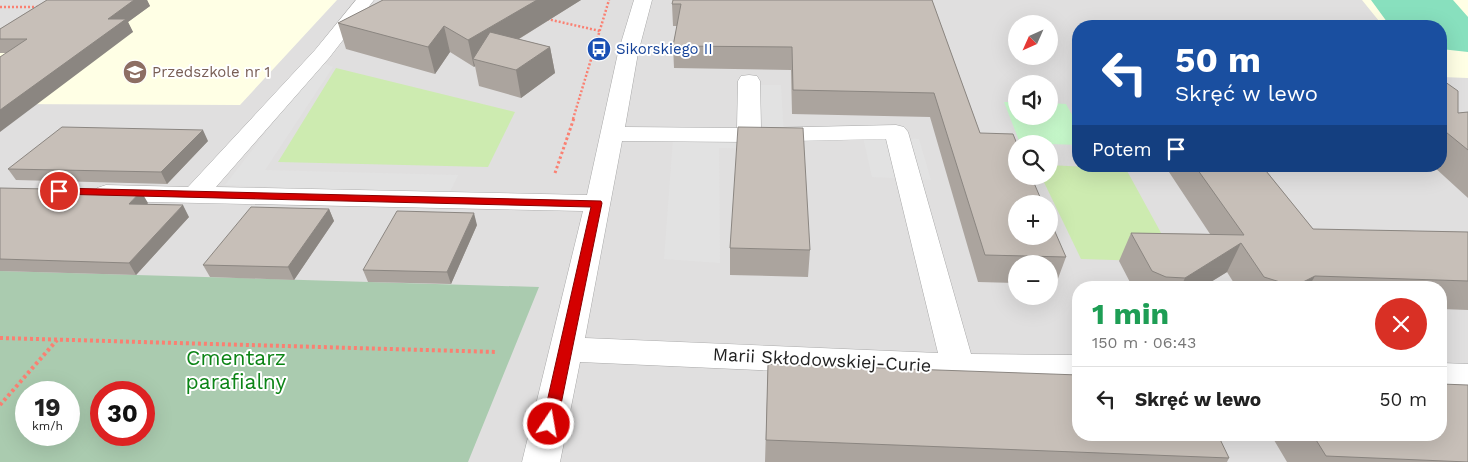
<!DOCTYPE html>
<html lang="pl">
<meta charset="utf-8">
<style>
body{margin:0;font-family:"Work Sans",sans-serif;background:#f2f2f2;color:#222;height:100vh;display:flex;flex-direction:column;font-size:19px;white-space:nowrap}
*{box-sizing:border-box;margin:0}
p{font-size:16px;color:#767676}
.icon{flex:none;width:28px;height:28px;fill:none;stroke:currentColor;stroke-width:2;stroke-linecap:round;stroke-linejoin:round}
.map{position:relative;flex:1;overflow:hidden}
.details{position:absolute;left:1072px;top:281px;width:375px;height:160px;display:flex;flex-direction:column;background:#fff;border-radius:20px;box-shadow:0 5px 20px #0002}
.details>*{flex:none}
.hud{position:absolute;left:1072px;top:20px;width:375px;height:152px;border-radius:20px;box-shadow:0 5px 20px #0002;background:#1a4fa0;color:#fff;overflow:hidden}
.needle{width:32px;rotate:225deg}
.tools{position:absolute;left:1008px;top:15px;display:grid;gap:10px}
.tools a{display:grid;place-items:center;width:50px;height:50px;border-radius:50%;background:#fff;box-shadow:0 5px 20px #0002;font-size:25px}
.speed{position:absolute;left:15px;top:381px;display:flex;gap:10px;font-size:25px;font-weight:700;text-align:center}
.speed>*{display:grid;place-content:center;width:65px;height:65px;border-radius:50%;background:#fff;box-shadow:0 5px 20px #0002;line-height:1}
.speed small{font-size:12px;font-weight:400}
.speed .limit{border:8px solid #d22;background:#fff;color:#111}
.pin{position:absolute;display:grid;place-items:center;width:42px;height:42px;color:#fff;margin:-21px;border:2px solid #fff;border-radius:50%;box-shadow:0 1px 5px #0007}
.me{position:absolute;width:55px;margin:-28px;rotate:12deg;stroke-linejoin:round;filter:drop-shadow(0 0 4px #0008)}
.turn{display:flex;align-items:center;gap:18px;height:105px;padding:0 20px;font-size:22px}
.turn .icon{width:65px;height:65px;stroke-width:2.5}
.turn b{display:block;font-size:35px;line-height:42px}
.then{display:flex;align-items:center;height:48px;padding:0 20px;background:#0003;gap:10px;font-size:19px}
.round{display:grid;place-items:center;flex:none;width:52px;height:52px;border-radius:26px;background:#f2f2f2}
.headline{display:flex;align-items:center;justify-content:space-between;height:85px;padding:0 20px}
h1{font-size:30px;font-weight:700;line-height:38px;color:#1e9e55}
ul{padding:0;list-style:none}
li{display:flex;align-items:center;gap:15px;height:65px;padding:0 20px;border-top:1px solid #e0e0e0}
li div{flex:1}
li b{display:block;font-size:19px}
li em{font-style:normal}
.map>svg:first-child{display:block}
.residential{fill:#e0dfdf;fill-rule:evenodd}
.education{fill:#ffffe5}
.grass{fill:#cdebb0}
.cemetery{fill:#aacbaf;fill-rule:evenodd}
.park{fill:#c8facc}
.pitch{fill:#88e0be}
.parking{fill:#e2e2e2}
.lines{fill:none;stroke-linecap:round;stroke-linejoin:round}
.minor-casing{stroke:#a9a9a9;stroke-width:1}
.path-far2{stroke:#fa8072;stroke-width:2.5;stroke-dasharray:2 2;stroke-linecap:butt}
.path-far1{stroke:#fa8072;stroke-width:3;stroke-dasharray:2.5 2.5;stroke-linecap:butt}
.path{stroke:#fa8072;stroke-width:4;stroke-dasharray:3 3;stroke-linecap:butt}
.minor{fill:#fff;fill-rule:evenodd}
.wall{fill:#aba49e}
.shaded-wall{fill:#8b8681}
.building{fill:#c7bfb8;stroke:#8b8681}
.route{fill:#d40000;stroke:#8a0000}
.labels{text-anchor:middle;stroke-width:4;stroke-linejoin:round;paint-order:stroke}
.far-transit-label{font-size:15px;fill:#164399;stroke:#fff;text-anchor:start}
.far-education-label{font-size:15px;fill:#785e54;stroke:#fff;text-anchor:start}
.street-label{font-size:18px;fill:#222;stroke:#fff}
.near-park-label{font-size:21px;fill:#0c8416;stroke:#fff}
</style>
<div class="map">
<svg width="1468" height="462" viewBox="0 0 1468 462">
<rect width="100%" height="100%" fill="#f2efe9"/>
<!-- residential -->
<path class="residential" d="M0 0H1468V462H0ZM1016 24H1049V56H1016ZM1079 26H1441V166H1079ZM1016 84H1049V116H1016ZM1016 144H1049V176H1016ZM1016 204H1049V236H1016ZM1016 264H1049V296H1016ZM1079 288H1441V435H1079ZM26 392H69V435H26ZM101 392H144V435H101Z"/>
<!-- education -->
<path class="education" d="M62 0H337L240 105 0 104V40Z
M1362 0H1468V78L1441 77V26H1383Z"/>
<!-- grass -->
<path class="grass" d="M336 68 515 112 488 167 278 162Z
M1049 165 1126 169 1177 262 1081 259 1041 176H1049Z"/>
<!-- cemetery -->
<path class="cemetery" d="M0 271 539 287 468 462H0ZM26 392H69V435H26ZM101 392H144V435H101Z"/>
<!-- park -->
<path class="park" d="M1004 102H1016V116H1049V103L1066 104 1079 127V145L1020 143Z"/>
<!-- pitch -->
<path class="pitch" d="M1371 0H1453L1468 17V52L1441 49V26H1390Z"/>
<!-- parking -->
<path class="parking" d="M321 62 333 67 265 170 458 175 449 194 225 185Z
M740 85H781L784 137H802L806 150 719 148 720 263 664 259 673 139 744 138Z
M863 137 919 139 931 180 872 177Z"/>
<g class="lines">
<!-- minor casing -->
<g class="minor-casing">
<path id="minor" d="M356 0H374L329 58 216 187 587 195 618 53 634 0H652L638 53 625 127 737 128 738 81 741 76 749 75 757 76 760 81 761 128 896 125 904 127 908 132 971 354 1079 355V381L958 379 580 362 560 462H522L583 211 106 201 97 198 93 193 97 188 106 185 188 187 315 50ZM886 139 938 353 585 338 622 141 749 142Z
M1441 363 1468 364V390L1441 389Z"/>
</g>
<!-- path-far2 -->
<path class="path-far2" d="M0 7H39
M547 19 600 31
M573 119 609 0"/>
<!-- path-far1 -->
<path class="path-far1" d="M555 173 574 118"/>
<!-- path -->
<path class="path" d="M0 338 497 352
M0 405 57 340"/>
<!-- minor -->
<use href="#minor" class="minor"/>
</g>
<!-- wall -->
<path class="wall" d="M47 0H147L150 6 128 22 133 32 6 53H0V29Z
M383 0H581L519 39 550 47 555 73 521 98 479 86 475 66 474 67 450 52 435 74 346 49 338 23Z
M932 0 980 133 1066 257 1056 284H1049V264H1016V283L978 282 930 117 792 114 791 70 674 68 673 46 677 26H673L672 4Z
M1441 79 1458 113 1468 112V198L1433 166H1441Z
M208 141 167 184 16 180 8 169Z
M1165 166H1262L1313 229 1468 232V310L1441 309V288H1237L1227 272 1201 288H1133L1119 261 1131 233 1210 234Z
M0 188 148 203 147 204 189 217 136 275 0 271Z
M329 209 334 221 294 280 210 277 203 265Z
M477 225 451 284 368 282 363 270Z
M730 248 810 250 808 277 730 275Z
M768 364 1229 458 1227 462H765Z
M1271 435H1441L1468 462H1287Z"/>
<!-- shaded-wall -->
<path class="shaded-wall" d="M134 0H147L150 6 128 22 133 32 0 132V110L108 19Z
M537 0H581L483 61 473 59 475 66 474 67 468 40Z
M444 26 450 52 435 74 428 47Z
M550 47 555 73 521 98 516 70Z
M203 130 208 141 167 184 161 172Z
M141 191 148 203 136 216 129 204Z
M183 205 189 217 136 275 129 263Z
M329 209 334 221 294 280 288 267Z
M474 213 477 225 451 284 447 272Z
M1241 243 1227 272 1201 288H1180L1185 278Z
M1315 276 1308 288H1298L1301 283Z"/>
<!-- building -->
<path class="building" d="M47 0H134L108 19H126L0 110V57L27 39H0V29Z
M383 0H537L468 40 444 26 428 47 338 23Z
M673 0H932L980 133 1013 134 1017 144H1016V176H1031L1043 204H1016V236H1049V218L1066 257 985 255 934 93 793 90 792 47 673 46 681 4H672Z
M490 32 550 47 516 70 473 59Z
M1441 79 1458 91V113L1468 112V150L1441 128Z
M62 127 203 130 161 172 8 169Z
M738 127 803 128 810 250 730 248Z
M1195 166H1262L1313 229 1468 232V281L1315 276 1301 283 1280 282 1264 277 1241 243 1185 278 1166 277 1152 271 1131 233 1244 235Z
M0 188 141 191 129 204 183 205 129 263 0 259Z
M251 207 329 209 288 267 203 265Z
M397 211 474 213 447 272 363 270Z
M768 364 1079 375V435H1218L1229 458 766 440Z
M1441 384 1468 385V462L1326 456 1313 435H1441Z"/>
<!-- route -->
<path class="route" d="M59 188 601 201 602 203 557 424 554 429 549 430 544 429 542 424 591 207 55 194 53 191Z"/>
<!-- icons -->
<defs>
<g id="bus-disc" transform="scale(1.25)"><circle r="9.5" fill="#1a4fb4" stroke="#fff"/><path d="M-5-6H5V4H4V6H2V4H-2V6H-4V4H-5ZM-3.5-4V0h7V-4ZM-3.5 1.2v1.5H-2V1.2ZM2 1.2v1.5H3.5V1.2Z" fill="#fff"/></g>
<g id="school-disc" transform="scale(1.25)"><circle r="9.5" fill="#8d6e63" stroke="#fff"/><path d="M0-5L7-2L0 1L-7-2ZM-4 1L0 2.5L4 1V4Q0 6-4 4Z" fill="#fff"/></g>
</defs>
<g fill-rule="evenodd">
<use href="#bus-disc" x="599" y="49"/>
<use href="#school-disc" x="135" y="72"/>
</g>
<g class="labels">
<!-- far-transit labels -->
<g class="far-transit-label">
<text x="616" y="54">Sikorskiego II</text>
</g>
<!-- far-education labels -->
<g class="far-education-label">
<text x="152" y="77">Przedszkole nr 1</text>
</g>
<!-- street labels -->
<g class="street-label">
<text transform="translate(822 360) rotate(3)" y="6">Marii Skłodowskiej-Curie</text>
</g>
<!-- near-park labels -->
<g class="near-park-label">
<text x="236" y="365">Cmentarz<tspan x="236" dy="24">parafialny</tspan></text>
</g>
</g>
</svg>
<div class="tools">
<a><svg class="needle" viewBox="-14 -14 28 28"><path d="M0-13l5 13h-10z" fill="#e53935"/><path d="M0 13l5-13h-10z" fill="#767676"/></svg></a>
<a><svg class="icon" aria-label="sound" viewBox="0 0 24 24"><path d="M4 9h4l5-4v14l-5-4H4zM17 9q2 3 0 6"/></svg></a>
<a><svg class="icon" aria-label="search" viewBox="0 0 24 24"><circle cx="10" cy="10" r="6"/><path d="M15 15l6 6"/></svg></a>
<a>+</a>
<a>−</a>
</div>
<div class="speed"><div>19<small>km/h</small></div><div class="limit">30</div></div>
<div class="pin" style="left:59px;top:191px;background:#d93025"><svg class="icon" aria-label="arrive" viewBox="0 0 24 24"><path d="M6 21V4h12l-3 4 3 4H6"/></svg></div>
<svg class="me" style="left:549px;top:424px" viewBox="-20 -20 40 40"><circle r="17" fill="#d40000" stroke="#fff" stroke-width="3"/><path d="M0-11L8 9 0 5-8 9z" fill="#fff"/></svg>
<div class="hud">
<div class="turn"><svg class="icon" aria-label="left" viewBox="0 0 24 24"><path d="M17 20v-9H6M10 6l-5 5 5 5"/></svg><div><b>50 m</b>Skręć w lewo</div></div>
<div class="then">Potem<svg class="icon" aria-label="arrive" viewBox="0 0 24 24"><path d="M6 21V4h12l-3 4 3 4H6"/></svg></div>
</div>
<section class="details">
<div class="headline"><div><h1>1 min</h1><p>150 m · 06:43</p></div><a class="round" style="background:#d93025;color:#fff"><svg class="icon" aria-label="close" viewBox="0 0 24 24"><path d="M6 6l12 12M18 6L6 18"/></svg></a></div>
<ul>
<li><svg class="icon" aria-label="left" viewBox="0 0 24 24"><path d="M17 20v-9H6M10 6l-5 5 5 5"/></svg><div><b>Skręć w lewo</b></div><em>50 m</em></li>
</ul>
</section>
</div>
